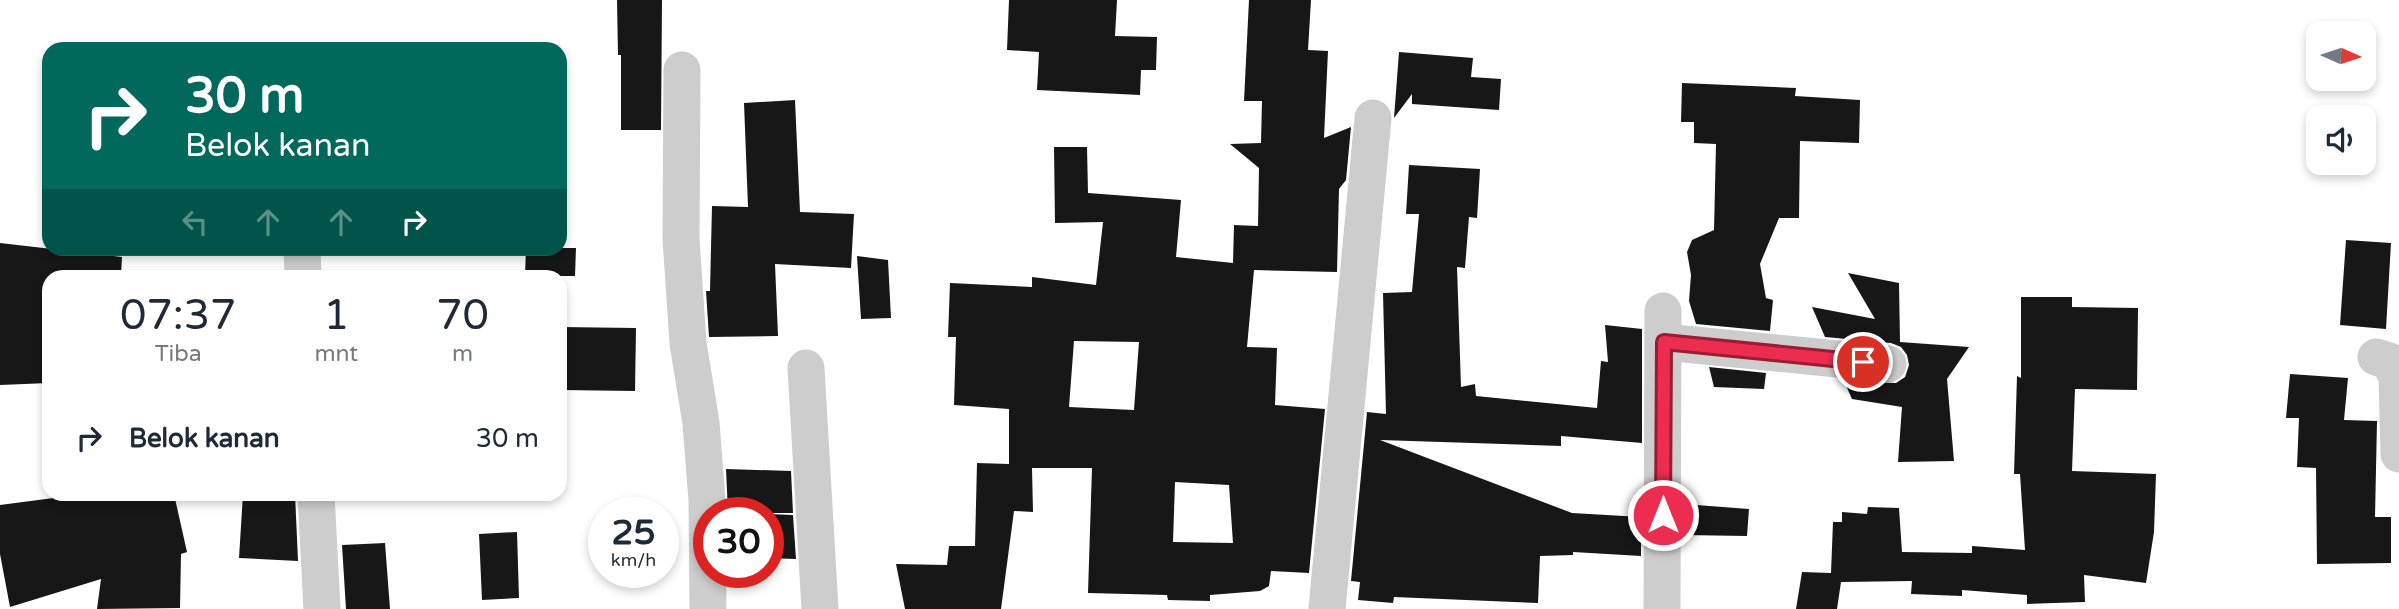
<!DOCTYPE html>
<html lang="id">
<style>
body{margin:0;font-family:"Varela Round",sans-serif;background:#f2f2f3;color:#1f2937;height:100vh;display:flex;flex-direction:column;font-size:26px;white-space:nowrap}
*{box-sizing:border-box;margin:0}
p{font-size:23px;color:#747a83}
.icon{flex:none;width:38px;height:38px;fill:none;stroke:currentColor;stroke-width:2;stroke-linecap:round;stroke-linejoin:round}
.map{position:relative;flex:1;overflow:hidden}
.details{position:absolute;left:42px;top:270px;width:525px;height:231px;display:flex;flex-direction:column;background:#fff;border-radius:21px;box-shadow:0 4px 10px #0003}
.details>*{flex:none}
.top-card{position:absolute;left:42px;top:42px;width:525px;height:214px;border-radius:21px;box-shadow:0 4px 10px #0003;background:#00695c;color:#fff;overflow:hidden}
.needle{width:46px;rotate:93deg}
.tools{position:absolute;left:2306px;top:21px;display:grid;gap:14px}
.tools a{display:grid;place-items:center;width:70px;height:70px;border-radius:14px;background:#fff;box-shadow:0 4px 10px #0003;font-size:35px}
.speed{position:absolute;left:588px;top:497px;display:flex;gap:14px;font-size:35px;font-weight:700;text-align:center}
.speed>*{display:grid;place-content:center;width:91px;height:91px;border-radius:50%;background:#fff;box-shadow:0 4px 10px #0003;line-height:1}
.speed small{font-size:18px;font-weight:400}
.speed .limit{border:10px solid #d22;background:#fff;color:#111}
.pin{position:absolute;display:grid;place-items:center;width:60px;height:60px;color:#fff;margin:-30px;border:4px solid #fff;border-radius:50%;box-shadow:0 2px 7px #0007}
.me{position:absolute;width:77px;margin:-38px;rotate:0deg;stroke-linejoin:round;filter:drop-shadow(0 0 5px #0008)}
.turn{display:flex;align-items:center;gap:24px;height:147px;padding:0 28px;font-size:32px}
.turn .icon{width:91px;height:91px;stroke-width:2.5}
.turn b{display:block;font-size:49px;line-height:60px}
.lanes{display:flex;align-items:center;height:66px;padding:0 28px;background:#0003;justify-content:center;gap:35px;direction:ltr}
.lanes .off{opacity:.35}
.eta{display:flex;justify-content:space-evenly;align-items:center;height:119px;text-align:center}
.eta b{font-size:42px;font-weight:600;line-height:49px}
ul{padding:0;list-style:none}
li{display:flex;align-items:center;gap:21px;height:98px;padding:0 28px}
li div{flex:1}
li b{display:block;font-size:26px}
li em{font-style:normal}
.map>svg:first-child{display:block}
.building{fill:#171717;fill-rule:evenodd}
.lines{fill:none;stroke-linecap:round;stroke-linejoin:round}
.minor{stroke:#cdcdcd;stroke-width:37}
.route-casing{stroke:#991d33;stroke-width:18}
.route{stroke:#ec2d4f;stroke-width:12}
</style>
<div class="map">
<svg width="2399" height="609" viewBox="0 0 2399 609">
<rect width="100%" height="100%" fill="#fff"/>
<!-- building -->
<path class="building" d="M617 0H662L661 130H621V55H618Z
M1009 0H1117L1115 36 1157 37 1156 70H1141L1140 95 1037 90 1039 52 1007 50Z
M1249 0H1311L1308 50 1328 51 1324 138 1351 127 1346 180 1339 189 1337 272 1254 270 1247 347 1277 348 1275 405 1325 409 1309 573 1271 571 1269 586 1260 591 1210 595V601L1168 600 1167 595 1088 593 1092 468H1032L1033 512 1014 511 1001 609H905L896 564 947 565 949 546H975L977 463 1009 464V409L954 405 956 337H948L950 283 1032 287V277L1096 285 1103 222 1055 223 1054 147H1087L1088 193 1181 200 1176 257 1233 263 1234 225 1258 226 1259 168 1230 144 1261 143 1262 101H1244ZM1074 341 1139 342 1134 410 1069 407ZM1175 482 1229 485 1233 543 1173 542Z
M1399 52 1473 58 1471 77 1501 79 1499 110 1412 104V94L1394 118Z
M1682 83 1796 88 1795 96 1860 100 1859 143 1800 141 1799 218H1779L1760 264 1766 298 1773 300 1770 331 1696 324 1689 301 1691 275 1687 252 1692 240 1714 230 1716 144 1694 143V122H1681Z
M795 100 800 212 854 214 851 268 775 264 778 336 709 337 706 291H710L712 206 748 207 744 103Z
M1409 165 1480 169 1477 218 1469 217 1465 268 1457 267 1461 387 1475 384 1476 396 1597 408 1601 361 1608 362 1605 325 1642 329V443L1561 436V446L1380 440 1572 513 1641 517V556L1573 552V555L1540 556 1538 603 1394 597 1393 603 1358 600 1360 582 1351 581 1367 412 1386 414 1383 293 1412 292 1419 214H1406Z
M2346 240 2391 243 2386 329 2340 325Z
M0 243 122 257 121 276H49V383L0 385Z
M526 248H576L575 276H525Z
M857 256 888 260 891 318 861 319Z
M1848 273 1899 283 1900 342 1969 347 1947 379 1954 461 1898 462 1902 407 1852 399 1844 381 1896 383 1905 377 1909 365 1907 355 1901 347 1891 343 1825 337 1812 307 1875 319Z
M2021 297H2072V307L2138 308 2137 390 2075 389 2072 471 2156 474 2154 532 2146 583 2084 575 2085 602 2027 604V595L1962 590V596L1911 594 1912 581 1841 582 1837 609H1796L1802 572 1831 573 1833 522H1842V512L1867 514 1868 507 1899 508 1902 552 1972 553V546L2025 550 2020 474H2014L2017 376 2021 378Z
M560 327 636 328 635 391 560 390Z
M1709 367 1766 373 1764 389 1714 387Z
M2290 374 2348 378 2344 420 2377 421 2375 517H2391V563L2317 564 2316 468 2297 467 2299 418H2286Z
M726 469 791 471 793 513H728Z
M84 494H174L187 552 181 554 180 608 97 609 101 579 10 607 0 554V505Z
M243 494H295L298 561 239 558Z
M1683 504 1749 509 1747 536 1683 535Z
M768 514 793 515 796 559 768 558Z
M517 532 519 598 482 600 479 534Z
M385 543 390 609H346L342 545Z"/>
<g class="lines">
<!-- minor -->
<path class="minor" d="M682 70 681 239 688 343 701 423 707 500 708 609
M302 248 303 276
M1664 342 1888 364
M2376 357 2389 361 2397 377 2399 454
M806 368 820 609
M316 494 322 609
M1327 609 1373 118
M1662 609 1663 311"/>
</g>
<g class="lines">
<!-- route casing -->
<g class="route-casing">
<path id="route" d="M1663 515 1664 342 1863 362"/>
</g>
<!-- route -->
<use href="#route" class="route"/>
</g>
</svg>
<div class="tools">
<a><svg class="needle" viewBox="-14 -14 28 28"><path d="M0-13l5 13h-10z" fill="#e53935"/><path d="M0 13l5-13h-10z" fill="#747a83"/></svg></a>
<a><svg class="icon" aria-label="sound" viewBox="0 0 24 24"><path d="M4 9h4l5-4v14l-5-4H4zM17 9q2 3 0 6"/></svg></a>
</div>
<div class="speed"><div>25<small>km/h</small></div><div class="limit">30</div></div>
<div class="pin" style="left:1863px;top:362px;background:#d93025"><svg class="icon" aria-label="arrive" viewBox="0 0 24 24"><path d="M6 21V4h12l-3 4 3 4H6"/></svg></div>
<svg class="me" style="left:1663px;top:515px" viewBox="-20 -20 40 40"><circle r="17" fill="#ec2d4f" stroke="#fff" stroke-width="3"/><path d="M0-11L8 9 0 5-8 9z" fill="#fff"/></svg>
<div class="top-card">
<div class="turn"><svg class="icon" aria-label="right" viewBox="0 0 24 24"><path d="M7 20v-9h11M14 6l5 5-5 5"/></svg><div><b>30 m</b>Belok kanan</div></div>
<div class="lanes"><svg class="icon off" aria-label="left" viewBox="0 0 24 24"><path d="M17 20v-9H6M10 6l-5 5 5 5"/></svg><svg class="icon off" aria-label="ahead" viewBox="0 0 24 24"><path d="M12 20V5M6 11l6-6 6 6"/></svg><svg class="icon off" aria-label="ahead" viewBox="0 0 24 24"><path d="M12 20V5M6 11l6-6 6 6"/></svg><svg class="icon" aria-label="right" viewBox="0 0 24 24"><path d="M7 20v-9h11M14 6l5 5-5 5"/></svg></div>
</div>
<section class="details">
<div class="eta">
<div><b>07:37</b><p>Tiba</p></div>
<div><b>1</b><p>mnt</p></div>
<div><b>70</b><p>m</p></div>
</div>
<ul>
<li><svg class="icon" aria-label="right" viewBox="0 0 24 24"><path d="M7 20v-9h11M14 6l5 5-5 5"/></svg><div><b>Belok kanan</b></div><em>30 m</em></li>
</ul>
</section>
</div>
